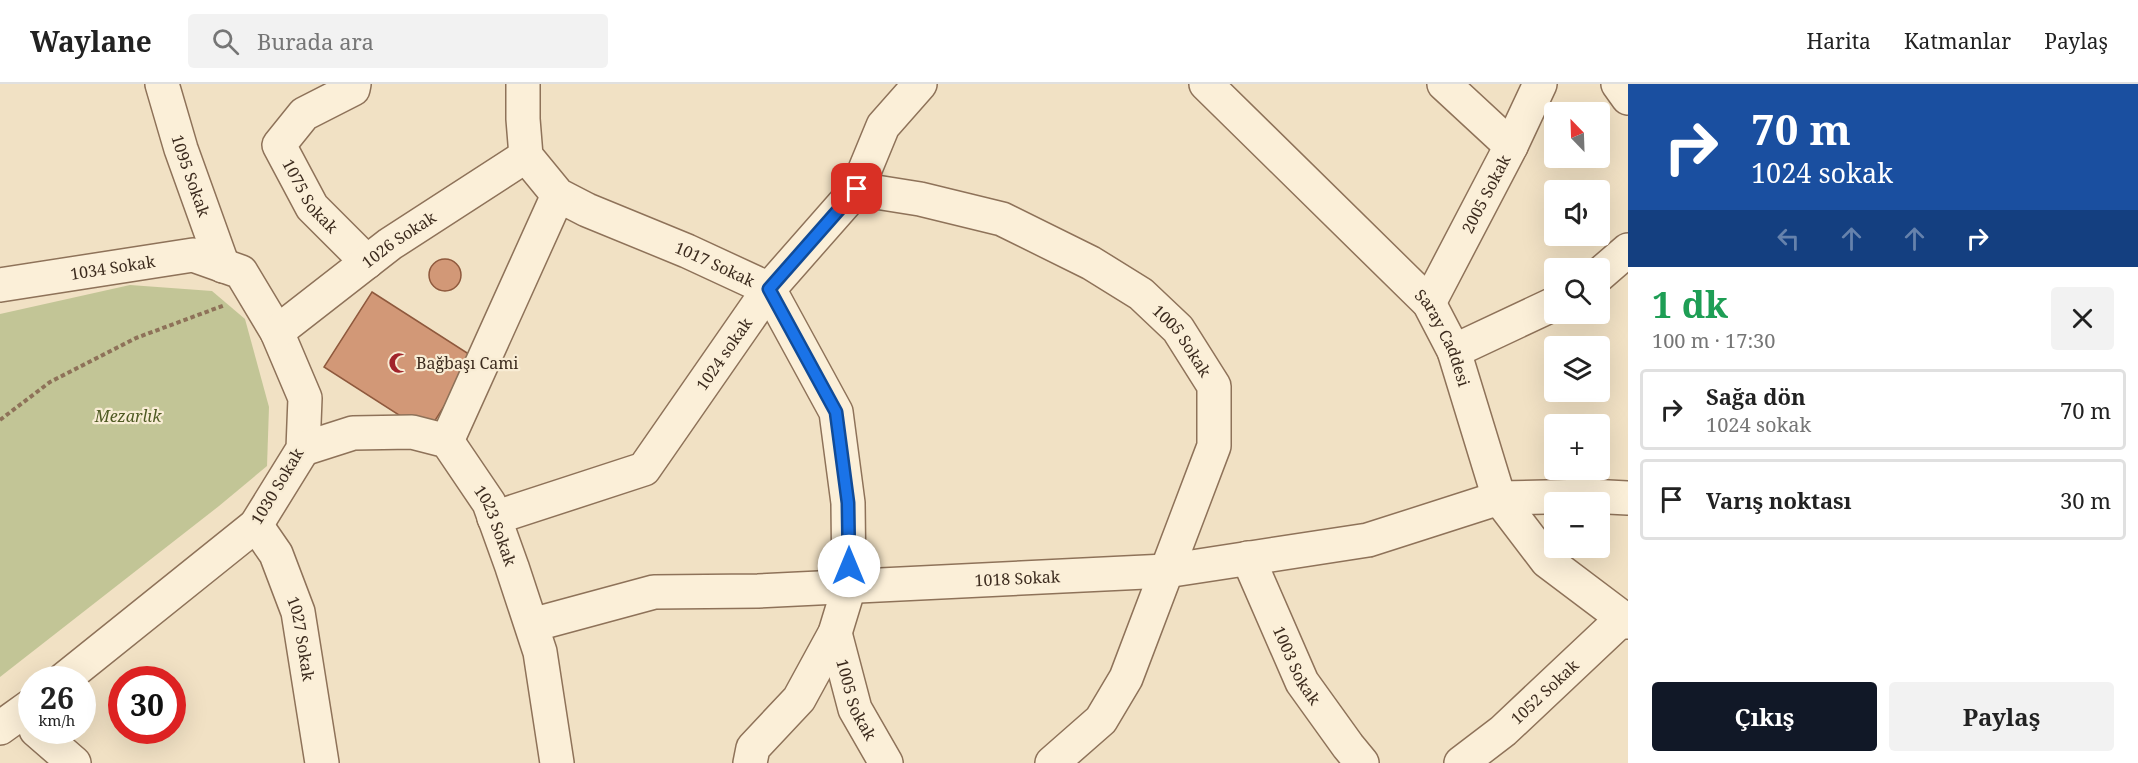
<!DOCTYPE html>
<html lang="tr">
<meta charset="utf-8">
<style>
body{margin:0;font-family:"Noto Serif",serif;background:#f2f2f2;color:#222;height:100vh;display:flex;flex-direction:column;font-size:22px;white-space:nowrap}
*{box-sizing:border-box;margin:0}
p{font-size:20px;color:#767676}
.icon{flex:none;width:33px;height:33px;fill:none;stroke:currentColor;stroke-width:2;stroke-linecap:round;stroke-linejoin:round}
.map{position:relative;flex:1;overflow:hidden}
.details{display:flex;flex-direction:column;background:#fff;width:510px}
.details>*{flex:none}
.top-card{background:#1a4fa0;color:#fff;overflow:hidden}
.needle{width:39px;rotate:337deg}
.fabs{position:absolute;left:1544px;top:18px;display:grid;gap:12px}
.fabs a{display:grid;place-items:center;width:66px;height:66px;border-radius:6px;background:#fff;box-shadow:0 6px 24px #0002;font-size:30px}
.speed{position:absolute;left:18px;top:582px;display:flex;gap:12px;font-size:30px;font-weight:700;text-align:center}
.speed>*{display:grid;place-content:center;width:78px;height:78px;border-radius:50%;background:#fff;box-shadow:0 6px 24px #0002;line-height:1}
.speed small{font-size:15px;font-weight:400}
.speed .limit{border:9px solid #d22;background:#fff;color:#111}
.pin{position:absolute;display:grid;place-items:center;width:51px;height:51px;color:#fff;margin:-26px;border-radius:12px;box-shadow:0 3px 9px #0006}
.me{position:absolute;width:66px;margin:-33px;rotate:0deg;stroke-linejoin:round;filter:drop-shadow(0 0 4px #0008)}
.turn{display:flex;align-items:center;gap:21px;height:126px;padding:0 24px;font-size:27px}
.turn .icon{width:78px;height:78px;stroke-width:2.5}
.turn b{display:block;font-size:42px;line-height:51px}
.lanes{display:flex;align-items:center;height:57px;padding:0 24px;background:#0003;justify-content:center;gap:30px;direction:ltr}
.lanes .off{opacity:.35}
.round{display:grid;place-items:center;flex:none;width:63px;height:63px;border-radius:6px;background:#f2f2f2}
.overview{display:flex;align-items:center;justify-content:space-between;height:102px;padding:0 24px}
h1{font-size:36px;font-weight:700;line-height:45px;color:#1e9e55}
.action{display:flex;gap:12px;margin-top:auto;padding:12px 24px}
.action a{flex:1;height:69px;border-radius:6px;background:#111827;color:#fff;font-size:24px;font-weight:700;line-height:69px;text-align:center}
.action a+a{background:#f2f2f2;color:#222}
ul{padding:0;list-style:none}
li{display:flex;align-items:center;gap:18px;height:81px;margin:0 12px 9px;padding:0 12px;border:3px solid #e0e0e0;border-radius:6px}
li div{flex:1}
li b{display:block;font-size:22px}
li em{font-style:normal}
header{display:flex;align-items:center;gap:36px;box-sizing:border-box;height:84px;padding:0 30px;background:#fff;border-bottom:2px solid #e0e0e0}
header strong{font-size:28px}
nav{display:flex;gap:33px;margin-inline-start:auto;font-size:21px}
.search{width:420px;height:54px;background:#f2f2f2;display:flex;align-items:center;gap:15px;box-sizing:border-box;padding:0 21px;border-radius:6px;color:#767676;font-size:22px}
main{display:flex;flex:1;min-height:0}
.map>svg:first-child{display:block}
.cemetery{fill:#c2c596}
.building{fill:#d29877;stroke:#8f593d;stroke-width:1.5}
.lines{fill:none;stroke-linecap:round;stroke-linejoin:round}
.minor-casing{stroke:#8e7259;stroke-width:36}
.path{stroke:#8e7259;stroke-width:4;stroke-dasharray:4.5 3;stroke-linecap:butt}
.minor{stroke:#fbefd8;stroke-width:33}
.route-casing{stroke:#114b97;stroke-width:15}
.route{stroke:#1a73e8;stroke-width:10}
.labels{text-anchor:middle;stroke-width:4.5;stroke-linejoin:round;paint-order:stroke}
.street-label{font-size:16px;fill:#3c2b1e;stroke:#f8ecd4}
.poi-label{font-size:16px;fill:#3c2b1e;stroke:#f8ecd4;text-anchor:start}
.park-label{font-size:16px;font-style:italic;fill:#4f5a23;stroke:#f8ecd4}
</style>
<header>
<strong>Waylane</strong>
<div class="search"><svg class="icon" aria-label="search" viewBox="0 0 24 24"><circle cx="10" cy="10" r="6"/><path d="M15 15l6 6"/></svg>Burada ara</div>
<nav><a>Harita</a><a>Katmanlar</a><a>Paylaş</a></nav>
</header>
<main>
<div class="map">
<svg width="1628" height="679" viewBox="0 0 1628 679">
<rect width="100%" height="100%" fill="#f1e1c4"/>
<!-- cemetery -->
<path class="cemetery" d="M130 201 212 207 245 235 269 323 267 382 219 422 0 593V230Z"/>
<!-- building -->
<path class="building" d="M429 191a16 16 0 1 1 32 0a16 16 0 1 1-32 0Z
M372 208 475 274 427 349 324 283Z"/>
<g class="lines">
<!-- minor casing -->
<g class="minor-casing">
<g id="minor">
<path id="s1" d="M162 0 181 65 223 182"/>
<path id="s2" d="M354 0 353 5 304 30 279 61 312 123 367 178"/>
<path id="s3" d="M523 0V35L526 72 558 111 587 126 687 167 769 205 836 328 848 419 849 503 835 549 799 615 753 664 750 679"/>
<path id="s4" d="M1206 0 1429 219 1454 267 1499 414 1547 477 1628 538"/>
<path d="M1444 0 1511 62"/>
<path d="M1618 0 1628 14"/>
<path id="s5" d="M857 105 920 115 1002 135 1091 179 1141 210 1178 245 1214 302V362L1126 594 1101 636 1052 679"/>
<path d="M1599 191 1628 166"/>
<path id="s6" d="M0 201 193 171 241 188 277 248 305 314 303 365 256 441 63 596"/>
<path id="s7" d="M1429 219 1511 62 1540 0"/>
<path id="s8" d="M277 248 390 160 526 72"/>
<path d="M1454 267 1554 220"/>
<path d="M447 357 558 111"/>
<path id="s9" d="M303 365 353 349 412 348 447 357 489 419 512 483 540 568 557 679"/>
<path id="s10" d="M494 434 644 385 769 205 857 105 883 42 920 0"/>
<path id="s11" d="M256 441 276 470 298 528 322 679"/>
<path id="s12" d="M1248 474 1302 598 1348 662 1362 679"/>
<path id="s13" d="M532 541 654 508 758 507 1166 487 1368 456 1499 414 1589 412 1628 414"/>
<path id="s14" d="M835 549 855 625 886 679"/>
<path d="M0 644 32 621"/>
<path d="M36 646 74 679"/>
<path id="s15" d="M1461 679 1503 647 1623 534"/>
</g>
</g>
<!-- path -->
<path class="path" d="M0 336 50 298 136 254 225 221"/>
<!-- minor -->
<use href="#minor" class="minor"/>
</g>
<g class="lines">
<!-- route casing -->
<g class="route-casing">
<path id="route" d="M849 482 848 419 836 328 769 205 857 105"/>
</g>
<!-- route -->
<use href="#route" class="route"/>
</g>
<!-- icons -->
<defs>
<g id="mosque-bare" transform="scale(1.62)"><path d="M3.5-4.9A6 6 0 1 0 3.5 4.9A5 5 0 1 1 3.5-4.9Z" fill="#a1242b" stroke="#f8ecd4" stroke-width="2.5" paint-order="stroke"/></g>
</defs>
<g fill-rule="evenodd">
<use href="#mosque-bare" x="399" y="279"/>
</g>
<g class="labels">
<!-- street labels -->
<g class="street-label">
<text dy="6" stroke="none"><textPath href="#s1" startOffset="96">1095 Sokak</textPath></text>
<text dy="6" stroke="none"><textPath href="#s2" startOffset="160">1075 Sokak</textPath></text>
<text dy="6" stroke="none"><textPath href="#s7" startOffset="123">2005 Sokak</textPath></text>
<text dy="6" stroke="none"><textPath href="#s8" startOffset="153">1026 Sokak</textPath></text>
<text dy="6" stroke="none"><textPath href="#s3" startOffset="294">1017 Sokak</textPath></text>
<text dy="6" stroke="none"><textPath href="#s6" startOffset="114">1034 Sokak</textPath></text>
<text dy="6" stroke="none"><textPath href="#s4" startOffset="350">Saray Caddesi</textPath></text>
<text dy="6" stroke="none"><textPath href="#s5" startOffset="369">1005 Sokak</textPath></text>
<text dy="6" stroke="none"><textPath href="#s10" startOffset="298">1024 sokak</textPath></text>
<text transform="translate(277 402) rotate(-59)" y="6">1030 Sokak</text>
<text dy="6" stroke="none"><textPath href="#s9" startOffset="246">1023 Sokak</textPath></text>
<text dy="6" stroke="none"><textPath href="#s13" startOffset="490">1018 Sokak</textPath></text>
<text dy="6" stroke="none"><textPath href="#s11" startOffset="124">1027 Sokak</textPath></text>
<text dy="6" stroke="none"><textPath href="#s12" startOffset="118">1003 Sokak</textPath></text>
<text dy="6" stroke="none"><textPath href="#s15" startOffset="110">1052 Sokak</textPath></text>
<text dy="6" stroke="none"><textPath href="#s14" startOffset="70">1005 Sokak</textPath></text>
</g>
<!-- poi labels -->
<g class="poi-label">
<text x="416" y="285">Bağbaşı Cami</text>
</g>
<!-- park labels -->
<g class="park-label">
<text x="128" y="338">Mezarlık</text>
</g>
</g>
</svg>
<div class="fabs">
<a><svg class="needle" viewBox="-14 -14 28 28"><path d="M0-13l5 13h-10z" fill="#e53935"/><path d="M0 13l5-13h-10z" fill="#767676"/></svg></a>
<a><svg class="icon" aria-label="sound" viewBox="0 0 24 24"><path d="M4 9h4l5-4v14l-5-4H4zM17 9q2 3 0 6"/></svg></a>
<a><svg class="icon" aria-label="search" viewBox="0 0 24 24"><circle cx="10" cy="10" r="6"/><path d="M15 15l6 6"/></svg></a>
<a><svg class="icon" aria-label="layers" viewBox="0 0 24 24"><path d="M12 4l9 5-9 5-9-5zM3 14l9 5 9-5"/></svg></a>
<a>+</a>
<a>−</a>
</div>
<div class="speed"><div>26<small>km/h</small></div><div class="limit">30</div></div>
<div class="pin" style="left:857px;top:105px;background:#d93025"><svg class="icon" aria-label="arrive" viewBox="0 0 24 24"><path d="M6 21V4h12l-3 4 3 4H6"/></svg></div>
<svg class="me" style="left:849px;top:482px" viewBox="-20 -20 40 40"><circle r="19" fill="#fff"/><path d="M0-13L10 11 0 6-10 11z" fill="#1a73e8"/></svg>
</div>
<section class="details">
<div class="top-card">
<div class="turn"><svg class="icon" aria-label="right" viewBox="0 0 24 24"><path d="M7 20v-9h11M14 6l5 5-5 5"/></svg><div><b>70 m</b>1024 sokak</div></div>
<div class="lanes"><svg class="icon off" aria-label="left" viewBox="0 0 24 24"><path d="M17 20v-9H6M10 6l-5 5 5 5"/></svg><svg class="icon off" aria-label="ahead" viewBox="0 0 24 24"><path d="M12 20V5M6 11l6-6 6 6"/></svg><svg class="icon off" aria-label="ahead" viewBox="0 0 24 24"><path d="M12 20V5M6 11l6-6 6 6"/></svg><svg class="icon" aria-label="right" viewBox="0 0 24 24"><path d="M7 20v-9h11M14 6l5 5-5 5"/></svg></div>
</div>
<div class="overview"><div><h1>1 dk</h1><p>100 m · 17:30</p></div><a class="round"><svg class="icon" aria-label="close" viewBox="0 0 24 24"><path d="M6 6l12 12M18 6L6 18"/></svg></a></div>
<ul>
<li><svg class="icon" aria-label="right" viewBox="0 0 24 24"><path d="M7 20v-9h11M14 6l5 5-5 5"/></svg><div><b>Sağa dön</b><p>1024 sokak</p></div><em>70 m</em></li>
<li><svg class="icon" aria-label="arrive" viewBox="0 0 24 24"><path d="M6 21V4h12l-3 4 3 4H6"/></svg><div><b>Varış noktası</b></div><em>30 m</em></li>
</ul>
<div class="action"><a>Çıkış</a><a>Paylaş</a></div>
</section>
</main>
